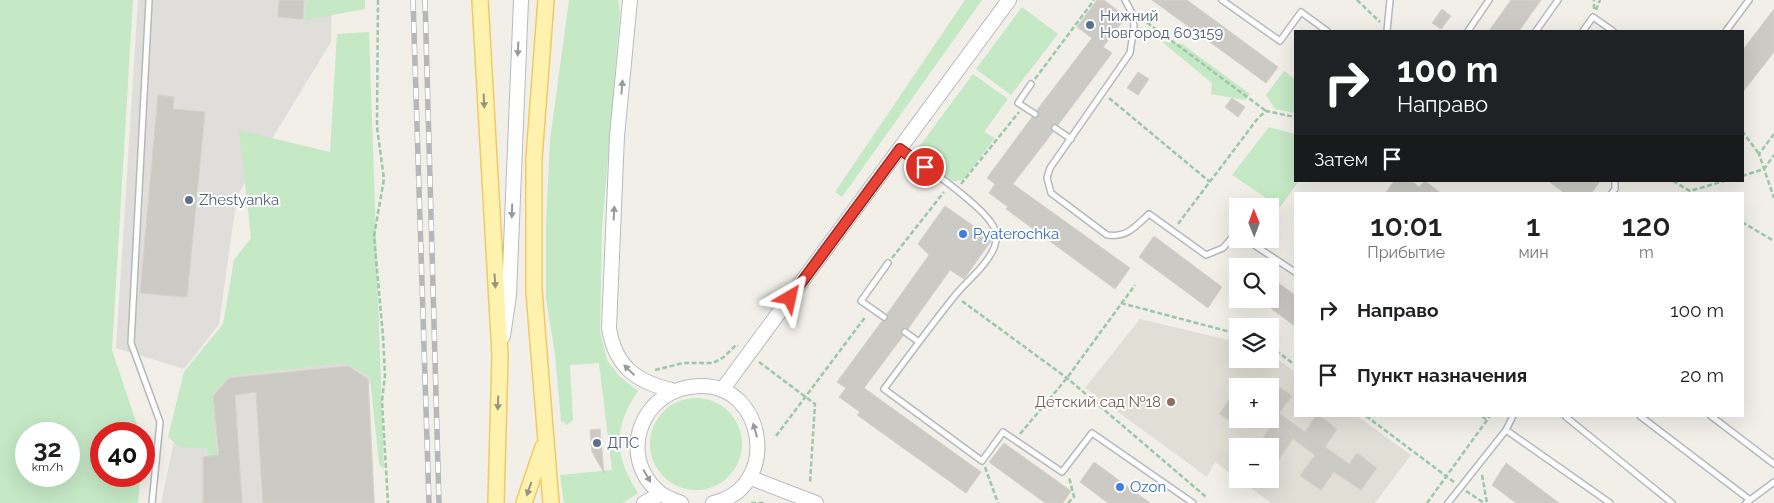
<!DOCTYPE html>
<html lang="ru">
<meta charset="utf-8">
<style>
body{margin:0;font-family:Raleway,sans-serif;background:#f2f2f2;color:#202124;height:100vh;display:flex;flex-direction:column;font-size:19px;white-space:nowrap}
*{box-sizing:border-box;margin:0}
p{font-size:16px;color:#757577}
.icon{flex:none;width:28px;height:28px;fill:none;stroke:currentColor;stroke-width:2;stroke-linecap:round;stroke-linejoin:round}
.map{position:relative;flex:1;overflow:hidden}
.side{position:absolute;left:1294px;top:192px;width:450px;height:225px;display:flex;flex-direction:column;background:#fff;border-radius:0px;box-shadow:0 5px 20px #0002}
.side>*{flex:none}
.top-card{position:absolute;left:1294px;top:30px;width:450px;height:152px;border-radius:0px;box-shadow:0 5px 20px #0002;background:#202124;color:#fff;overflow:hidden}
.needle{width:32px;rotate:359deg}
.tools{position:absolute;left:1229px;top:198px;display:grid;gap:10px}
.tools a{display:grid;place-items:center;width:50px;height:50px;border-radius:0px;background:#fff;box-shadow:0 5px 20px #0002;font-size:25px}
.speed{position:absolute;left:15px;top:422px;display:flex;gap:10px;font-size:25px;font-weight:700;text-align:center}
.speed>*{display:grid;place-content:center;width:65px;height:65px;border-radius:50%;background:#fff;box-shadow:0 5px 20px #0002;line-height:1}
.speed small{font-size:12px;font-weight:400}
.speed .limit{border:8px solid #d22;background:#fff;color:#111}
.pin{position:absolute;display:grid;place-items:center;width:42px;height:42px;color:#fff;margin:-21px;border:2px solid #fff;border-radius:50%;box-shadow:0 1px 5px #0007}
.me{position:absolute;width:55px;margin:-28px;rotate:36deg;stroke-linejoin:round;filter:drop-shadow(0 0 4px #0008)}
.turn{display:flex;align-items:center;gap:18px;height:105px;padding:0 20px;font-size:22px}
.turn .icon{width:65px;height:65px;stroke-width:2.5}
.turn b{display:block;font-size:35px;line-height:42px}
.then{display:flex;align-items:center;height:48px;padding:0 20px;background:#0003;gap:10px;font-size:19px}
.eta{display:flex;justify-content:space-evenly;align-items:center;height:85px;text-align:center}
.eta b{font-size:30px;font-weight:600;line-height:35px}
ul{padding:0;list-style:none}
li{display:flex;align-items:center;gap:15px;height:65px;padding:0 20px}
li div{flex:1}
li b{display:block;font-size:19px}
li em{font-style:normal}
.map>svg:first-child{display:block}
.industrial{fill:#e0deda}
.education{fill:#e1ded6;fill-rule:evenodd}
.green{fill:#c5e8c5;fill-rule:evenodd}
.building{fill:#cccac5;stroke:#d6d1c6}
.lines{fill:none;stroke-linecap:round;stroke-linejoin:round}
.lane-casing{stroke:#b5b8bc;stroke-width:8}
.secondary-casing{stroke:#b6babf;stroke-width:16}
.primary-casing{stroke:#f2c960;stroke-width:18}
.path{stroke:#9cc7a9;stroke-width:2.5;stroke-dasharray:5 2.5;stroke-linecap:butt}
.lane{stroke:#fff;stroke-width:5}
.secondary{stroke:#fff;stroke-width:14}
.primary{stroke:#fff2af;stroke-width:15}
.rail-casing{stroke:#b6b7b8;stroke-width:5.5}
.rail{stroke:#fff;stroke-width:4;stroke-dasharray:11;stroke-linecap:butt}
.oneway{fill:#979a9d}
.oneway2{fill:#979581}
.route-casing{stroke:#982c22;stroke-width:12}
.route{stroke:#ea4335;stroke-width:9}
.service-dot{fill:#5c6f8a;stroke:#fff;stroke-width:2}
.shop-dot{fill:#3f7fe0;stroke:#fff;stroke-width:2}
.education-dot{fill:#8d6e63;stroke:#fff;stroke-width:2}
.labels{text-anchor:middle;stroke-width:4;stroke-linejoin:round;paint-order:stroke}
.service-label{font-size:15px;fill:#4e5e75;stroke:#fff;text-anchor:start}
.shop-label{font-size:15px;fill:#366cbe;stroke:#fff;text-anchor:start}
.education-label{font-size:15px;fill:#785e54;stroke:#fff;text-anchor:end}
</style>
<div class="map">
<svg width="1774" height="503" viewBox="0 0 1774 503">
<rect width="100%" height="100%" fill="#f1efe8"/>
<!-- industrial -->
<path class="industrial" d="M138 0H332L331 42 237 196 219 324 184 369 116 348Z
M341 350 379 382 369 384 375 503H161L187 380Z"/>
<!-- education -->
<path class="education" d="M1140 319 1237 342 1238 359H1270V354L1295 372V416H1357L1411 455 1375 503H1271L1238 479H1270V446H1238L1237 478 1215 462 1207 477 1085 388ZM1238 386H1270V419H1238Z"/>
<!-- green -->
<path class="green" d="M0 0H133L112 350 140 434H101V476H140L138 503H0ZM26 434H69V476H26Z
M307 0H365V9L305 20Z
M569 0H618L620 11 602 229 600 331 607 360 619 376 638 391C613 426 614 457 638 493L623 503H564L560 475 612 470 599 363 570 365 573 420 567 425 561 421 555 354 546 298V225L550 140Z
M965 0H982L842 197 835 192Z
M1022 7 1058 34 1011 95 976 69Z
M369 32 384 469 379 464 370 377 346 363 230 376 212 395 221 503H212L207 448 180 447 168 437 184 372 223 324 234 260 251 238 239 130 330 152 337 34Z
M1161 41 1182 44 1250 94 1245 100 1211 94 1212 83Z
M1284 71 1295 79V113L1275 109 1266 95Z
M973 74 1008 99 984 132 995 138 963 180 949 182 913 155Z
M1269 127 1295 134V181H1299L1280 207 1232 175Z
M650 444a46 46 0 1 1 92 0a46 46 0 1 1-92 0Z"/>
<!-- building -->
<path class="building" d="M279 0H304L303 19 278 17Z
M1097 0H1104L1126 17 1103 47 1112 53 1058 125H1052L1053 132 1013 184 1130 268 1115 289 1006 209 1008 207 989 193 995 184 987 178 1032 117H1038L1037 110 1092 38 1077 27Z
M1152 0H1187L1278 67 1266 83Z
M1511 0H1541L1519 31H1489Z
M1442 9 1451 16 1441 29 1432 23Z
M1774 9V52L1742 93V51Z
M1138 72 1149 79 1138 95 1127 88Z
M158 95 174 97 173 109 205 112 187 297 140 293Z
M1232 98 1245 107 1238 117 1225 107Z
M1394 181H1412L1419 187 1425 181 1442 194H1385Z
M1548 181H1600L1591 194H1566Z
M945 206 992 239 991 241 964 279 950 270 908 329H902L903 336 864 388 981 472 966 493 857 415 860 412 839 397 846 388 837 382 882 321 887 320V314L929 255 918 244Z
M1154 236 1222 287 1208 308 1139 257Z
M1270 277 1295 295V326L1258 299H1270Z
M348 366 368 379 374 503H263L256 392 235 395 242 503H203V457L219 455 213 396 229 378Z
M1270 380 1292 396 1279 413 1305 432 1316 416H1320L1337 429 1325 447 1349 464 1357 453 1377 468 1361 490 1334 472 1321 490 1300 476 1315 455 1293 439 1276 463 1270 459V446H1257L1272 425 1270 426Z
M1238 388V427L1219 414Z
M600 429 604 473 592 452 590 430Z
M1004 443 1071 491 1063 503H1045L989 462Z
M1094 462 1150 503H1108L1080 482Z
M1506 463 1559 503H1516L1492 485Z"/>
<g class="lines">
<!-- lane casing -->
<g class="lane-casing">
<path id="lane" d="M149 0 131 343 160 422 152 503
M1125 0 1132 13 1134 26 1130 53 1050 168 1047 178 1051 193 1107 235C1127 238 1136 226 1149 214L1206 255 1223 248 1236 233 1238 234
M1222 0 1280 41 1301 12 1327 31
M1387 31 1390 0
M1468 31 1489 0
M1536 31 1558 0
M1583 31 1593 17 1613 31
M1726 31 1749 0
M1031 84 1018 103 1035 114
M1055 128 1071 139
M900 149C921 164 988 208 995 230 997 237 996 246 992 252 983 270 965 282 953 298 929 328 907 358 884 389L982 461 1003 432 1062 472 1092 433 1193 503
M1611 194 1615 189V181
M1245 239 1295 272
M884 317 861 301 888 263
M905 332 919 342
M1640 416 1750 500
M1711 416 1774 464
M1566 417 1672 503
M1506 430 1610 503
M1448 503 1506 430 1513 416
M1746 503 1774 482"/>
</g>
<!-- secondary casing -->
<g class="secondary-casing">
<path id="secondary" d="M630 0 617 136 609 328C615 366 636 382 672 390
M503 336 509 295 521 0
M722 390 1009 0
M751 478 816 503
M644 503 661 494
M681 503C674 500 666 498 660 493 615 456 642 386 701 386 766 385 781 488 713 503"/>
</g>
<!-- primary casing -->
<g class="primary-casing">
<path id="primary" d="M480 0 500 355 496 503
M546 0 534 158V291L551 503
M524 503 543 447"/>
</g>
<!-- path -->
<path class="path" d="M378 0 377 127 384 179 374 236 383 336 385 375 382 401 388 503
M1357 0 1380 22
M1594 9V0
M1596 10 1600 0
M1141 18 1266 111
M1035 79 1094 0
M1109 98 1210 182
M1742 131 1759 154
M1774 134 1759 154 1774 198
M1742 176 1764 169 1774 155
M1673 181 1690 191 1724 181
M961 184 1019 112
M1742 222 1774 241
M1178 224 1258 118 1266 111 1295 117
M892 258 944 192
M962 301 1067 378 1206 497
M1121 303 1238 334
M1270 346 1295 365
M759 362 815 404 810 482
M655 370 683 363H713L724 357 736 345 738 346
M1366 416 1454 482
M1482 416 1488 421
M1020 434 1067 378 1135 285
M776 436 866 316
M985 467 998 503
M1482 475 1487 503
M1466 491 1484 503
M751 503H764
M1068 503 1074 497 1069 477
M1427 503 1490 416"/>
<!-- lane -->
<use href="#lane" class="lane"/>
<!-- secondary -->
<use href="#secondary" class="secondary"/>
<!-- primary -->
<use href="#primary" class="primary"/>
<!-- rail casing -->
<g class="rail-casing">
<path id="rail" d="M413 0 429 503
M425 0 439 503"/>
</g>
<!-- rail -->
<use href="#rail" class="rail"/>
</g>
<!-- one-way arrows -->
<defs><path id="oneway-solid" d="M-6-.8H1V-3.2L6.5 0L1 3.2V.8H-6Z" transform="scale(1.25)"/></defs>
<g class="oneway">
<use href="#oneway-solid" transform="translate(518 49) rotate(93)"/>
<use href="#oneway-solid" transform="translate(622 87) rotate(-85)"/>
<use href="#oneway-solid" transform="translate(512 211) rotate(92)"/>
<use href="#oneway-solid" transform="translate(614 213) rotate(-87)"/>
<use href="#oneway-solid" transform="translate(629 370) rotate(-136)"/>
<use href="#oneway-solid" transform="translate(755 430) rotate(-106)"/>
<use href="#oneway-solid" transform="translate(647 476) rotate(60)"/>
</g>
<g class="oneway2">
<use href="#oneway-solid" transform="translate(484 101) rotate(87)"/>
<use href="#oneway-solid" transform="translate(495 281) rotate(86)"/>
<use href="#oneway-solid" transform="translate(498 403) rotate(92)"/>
<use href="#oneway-solid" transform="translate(529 489) rotate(109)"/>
</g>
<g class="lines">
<!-- route casing -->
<g class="route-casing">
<path id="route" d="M790 298 900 149 925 167"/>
</g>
<!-- route -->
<use href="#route" class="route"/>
</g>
<!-- markers -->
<g class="service-dot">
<circle cx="1090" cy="25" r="5"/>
<circle cx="189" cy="200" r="5"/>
<circle cx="597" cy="443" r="5"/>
</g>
<g class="shop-dot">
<circle cx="963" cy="234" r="5"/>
<circle cx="1120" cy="487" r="5"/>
</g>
<circle class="education-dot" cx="1171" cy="402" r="5"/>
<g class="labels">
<!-- service labels -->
<g class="service-label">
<text x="1100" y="21">Нижний<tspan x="1100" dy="17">Новгород 603159</tspan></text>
<text x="199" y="205">Zhestyanka</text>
<text x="607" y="448">ДПС</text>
</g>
<!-- shop labels -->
<g class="shop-label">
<text x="973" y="239">Pyaterochka</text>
<text x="1130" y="492">Ozon</text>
</g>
<!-- education labels -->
<g class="education-label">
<text x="1161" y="407">Детский сад №18</text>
</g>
</g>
</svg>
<div class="tools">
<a><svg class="needle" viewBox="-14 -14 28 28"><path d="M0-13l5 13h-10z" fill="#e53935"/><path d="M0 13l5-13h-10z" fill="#757577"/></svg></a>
<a><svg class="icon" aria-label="search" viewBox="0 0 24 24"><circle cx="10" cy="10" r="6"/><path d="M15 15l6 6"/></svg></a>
<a><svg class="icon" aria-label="layers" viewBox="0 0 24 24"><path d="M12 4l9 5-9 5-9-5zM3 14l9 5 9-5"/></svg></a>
<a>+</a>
<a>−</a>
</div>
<div class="speed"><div>32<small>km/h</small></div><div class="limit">40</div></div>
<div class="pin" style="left:925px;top:167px;background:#d93025"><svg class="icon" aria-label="arrive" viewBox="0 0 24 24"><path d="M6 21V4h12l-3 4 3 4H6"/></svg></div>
<svg class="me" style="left:790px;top:298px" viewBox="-20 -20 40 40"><path d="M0-17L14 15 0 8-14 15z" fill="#ea4335" stroke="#fff" stroke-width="4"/></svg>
<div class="top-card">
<div class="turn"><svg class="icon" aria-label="right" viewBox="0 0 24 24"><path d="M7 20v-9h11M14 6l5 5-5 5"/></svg><div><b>100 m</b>Направо</div></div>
<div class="then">Затем<svg class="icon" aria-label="arrive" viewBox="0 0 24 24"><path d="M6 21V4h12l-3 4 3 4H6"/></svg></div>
</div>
<section class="side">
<div class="eta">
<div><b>10:01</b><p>Прибытие</p></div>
<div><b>1</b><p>мин</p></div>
<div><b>120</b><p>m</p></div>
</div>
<ul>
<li><svg class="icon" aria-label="right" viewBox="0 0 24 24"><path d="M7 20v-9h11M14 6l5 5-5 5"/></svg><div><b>Направо</b></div><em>100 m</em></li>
<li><svg class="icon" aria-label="arrive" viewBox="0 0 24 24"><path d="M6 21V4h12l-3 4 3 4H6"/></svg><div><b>Пункт назначения</b></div><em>20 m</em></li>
</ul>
</section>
</div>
